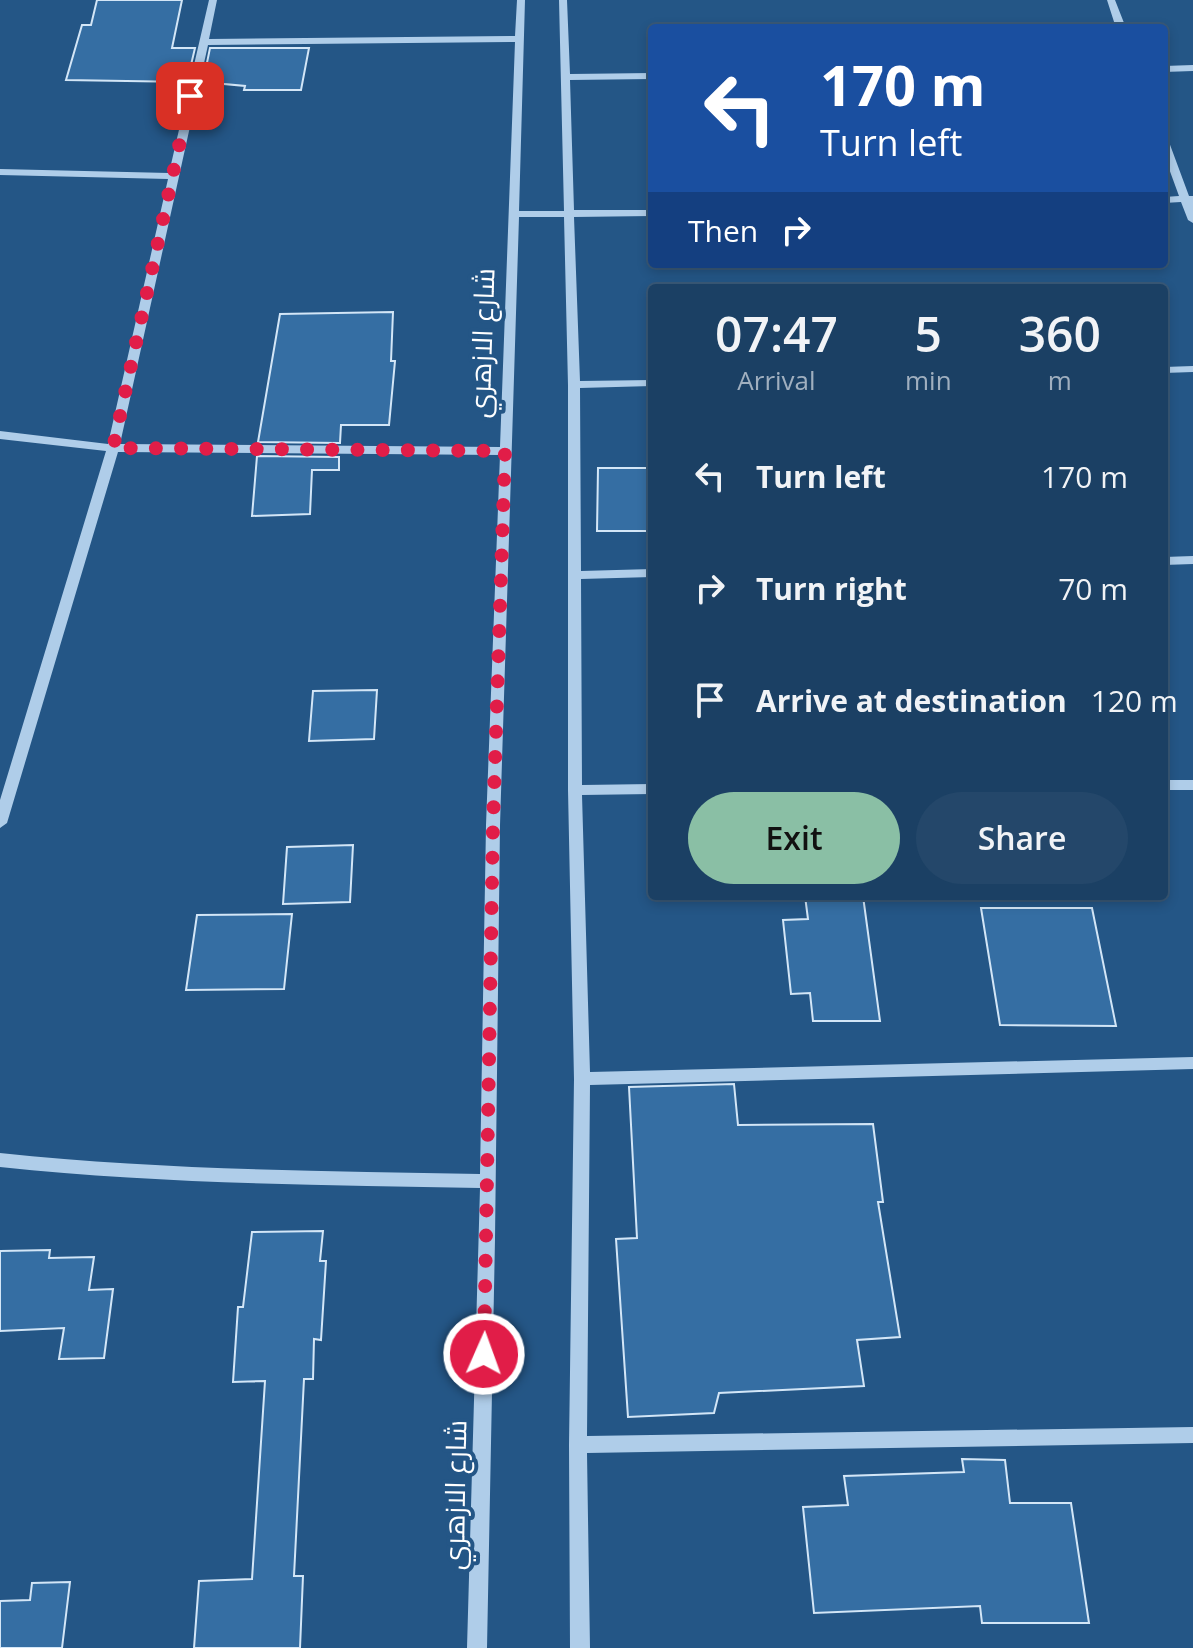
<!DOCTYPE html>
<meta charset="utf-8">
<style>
body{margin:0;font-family:"Open Sans",Cairo,sans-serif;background:#24476a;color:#f1f3f6;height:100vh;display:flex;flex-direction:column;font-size:30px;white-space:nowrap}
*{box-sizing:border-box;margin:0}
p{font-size:26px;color:#a0afbf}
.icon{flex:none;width:44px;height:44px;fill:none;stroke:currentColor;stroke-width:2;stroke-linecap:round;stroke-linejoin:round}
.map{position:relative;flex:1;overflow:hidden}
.panel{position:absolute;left:648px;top:284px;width:520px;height:616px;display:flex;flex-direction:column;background:#1b4064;border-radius:8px;box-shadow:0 4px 12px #0003,0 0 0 2px #395978}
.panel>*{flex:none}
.guide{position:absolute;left:648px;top:24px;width:520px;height:244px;border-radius:8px;box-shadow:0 4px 12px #0003,0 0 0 2px #395978;background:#1a4fa0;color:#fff;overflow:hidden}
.pin{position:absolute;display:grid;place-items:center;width:68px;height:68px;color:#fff;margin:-34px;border-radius:16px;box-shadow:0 4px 12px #0006}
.me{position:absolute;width:88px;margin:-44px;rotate:2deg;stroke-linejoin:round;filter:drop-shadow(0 0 6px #0008)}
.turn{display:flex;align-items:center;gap:28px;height:168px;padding:0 40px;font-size:36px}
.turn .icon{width:104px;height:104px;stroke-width:2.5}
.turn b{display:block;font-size:56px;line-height:68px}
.then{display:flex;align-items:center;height:76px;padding:0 40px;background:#0003;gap:16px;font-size:30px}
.eta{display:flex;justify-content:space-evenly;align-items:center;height:136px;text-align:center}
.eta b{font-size:48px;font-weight:600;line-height:56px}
.cta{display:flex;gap:16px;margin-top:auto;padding:16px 40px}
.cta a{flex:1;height:92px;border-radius:48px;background:#8abfa5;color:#111;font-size:32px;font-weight:600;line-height:92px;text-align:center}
.cta a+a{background:#24476a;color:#f1f3f6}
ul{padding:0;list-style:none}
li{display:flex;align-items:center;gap:24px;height:112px;padding:0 40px}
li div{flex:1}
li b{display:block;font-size:30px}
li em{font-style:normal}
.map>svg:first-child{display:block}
.building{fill:#356ea3;stroke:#d3e6f7;stroke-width:2}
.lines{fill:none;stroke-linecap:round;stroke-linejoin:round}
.minor{fill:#afcde9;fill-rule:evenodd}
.route{stroke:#e11d48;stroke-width:14;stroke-dasharray:0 25.2}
.labels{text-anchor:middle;stroke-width:8;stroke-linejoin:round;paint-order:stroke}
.street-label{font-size:28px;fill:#fff;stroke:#245686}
</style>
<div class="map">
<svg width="1193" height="1648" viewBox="0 0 1193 1648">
<rect width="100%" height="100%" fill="#245686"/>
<!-- building -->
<path class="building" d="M97 0H182L172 48H195L187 82 66 80 82 25H91Z
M210 48H309L301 90H244L245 86 203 82Z
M393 312 391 361H395L389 425H341L340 443 258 442 280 314Z
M257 456 339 457V470H312L310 514 252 516Z
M598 468H652V531H597Z
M377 690 374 739 309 741 313 691Z
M353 845 350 902 283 904 287 847Z
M805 896H863L880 1021H813L810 993 791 994 783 920 808 919Z
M981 908H1092L1116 1026 1000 1025Z
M292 914 284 989 186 990 197 915Z
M734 1084 738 1125 873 1124 883 1202H878L900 1337 857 1340 864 1386 719 1393 714 1413 628 1417 616 1239 637 1238 629 1087Z
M323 1231 320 1261H326L321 1340 314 1339 313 1379H304L294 1576H303L300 1648H194L199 1581 252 1579 265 1381 233 1382 238 1307H243L252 1232Z
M50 1250 49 1258 94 1257 89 1290 113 1289 104 1358 59 1359 64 1328 0 1331V1251Z
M962 1459 1005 1460 1010 1503H1071L1089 1623H982L980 1606 814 1613 803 1507 848 1505 844 1476 964 1472Z
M70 1582 62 1648H0V1601L30 1600 32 1583Z"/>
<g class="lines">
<!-- minor -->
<path class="minor" d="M209 0H217L209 39 515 36 517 0H525L519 211H564L559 0H567L570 74 652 73V79L570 80 574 210H652V216L574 217 580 381 652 380V386L580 388 581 571 652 569V577L581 579 582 785 652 784V794L582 795 590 1072 1193 1057V1069L590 1085 587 1436 1193 1427V1443L587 1453 590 1648H570L569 1445 574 1079 568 790V385L564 217H519L500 825 495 1239 487 1648H467L480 1188C319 1185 160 1184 0 1167V1153C160 1170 319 1171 480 1174L486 825 500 455 118 452 7 823 0 828V800L106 451 0 439V431L108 444 168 179 0 175V169L169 173ZM515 42 500 447 120 444 208 45Z
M1107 0H1115L1126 28H1116Z
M1193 65V71L1164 72V66Z
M1164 139 1169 142 1189 196H1193V223L1188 220 1181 202 1164 203V197L1179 196 1164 155Z
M1193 366V372L1164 373V367Z
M1193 556V564L1164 565V557Z
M1164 780H1193V790H1164Z"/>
</g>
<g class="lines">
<!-- route -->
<path class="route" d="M190 96 113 448 505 451 493 825 484 1354"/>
</g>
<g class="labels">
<!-- street labels -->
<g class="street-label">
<text transform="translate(482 343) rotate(-88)" y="10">شارع الازهري</text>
<text transform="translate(455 1495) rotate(-89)" y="10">شارع الازهري</text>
</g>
</g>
</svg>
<div class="pin" style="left:190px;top:96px;background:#d93025"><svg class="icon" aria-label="arrive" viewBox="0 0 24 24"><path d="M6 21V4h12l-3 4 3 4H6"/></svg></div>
<svg class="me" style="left:484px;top:1354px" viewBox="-20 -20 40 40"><circle r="17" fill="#e11d48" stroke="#fff" stroke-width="3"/><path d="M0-11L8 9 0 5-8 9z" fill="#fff"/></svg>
<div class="guide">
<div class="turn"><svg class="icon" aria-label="left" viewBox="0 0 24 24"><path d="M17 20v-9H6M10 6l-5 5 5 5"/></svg><div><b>170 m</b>Turn left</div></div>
<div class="then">Then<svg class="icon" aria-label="right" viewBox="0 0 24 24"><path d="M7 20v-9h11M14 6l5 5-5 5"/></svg></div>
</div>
<section class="panel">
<div class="eta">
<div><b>07:47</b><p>Arrival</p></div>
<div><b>5</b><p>min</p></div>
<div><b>360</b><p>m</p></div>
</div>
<ul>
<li><svg class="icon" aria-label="left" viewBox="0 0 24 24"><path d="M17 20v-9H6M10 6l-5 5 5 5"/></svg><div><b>Turn left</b></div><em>170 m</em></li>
<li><svg class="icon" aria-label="right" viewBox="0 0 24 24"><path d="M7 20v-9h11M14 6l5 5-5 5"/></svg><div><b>Turn right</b></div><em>70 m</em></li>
<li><svg class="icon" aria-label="arrive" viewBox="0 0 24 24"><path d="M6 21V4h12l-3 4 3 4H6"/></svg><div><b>Arrive at destination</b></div><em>120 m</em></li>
</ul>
<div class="cta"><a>Exit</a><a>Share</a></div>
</section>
</div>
